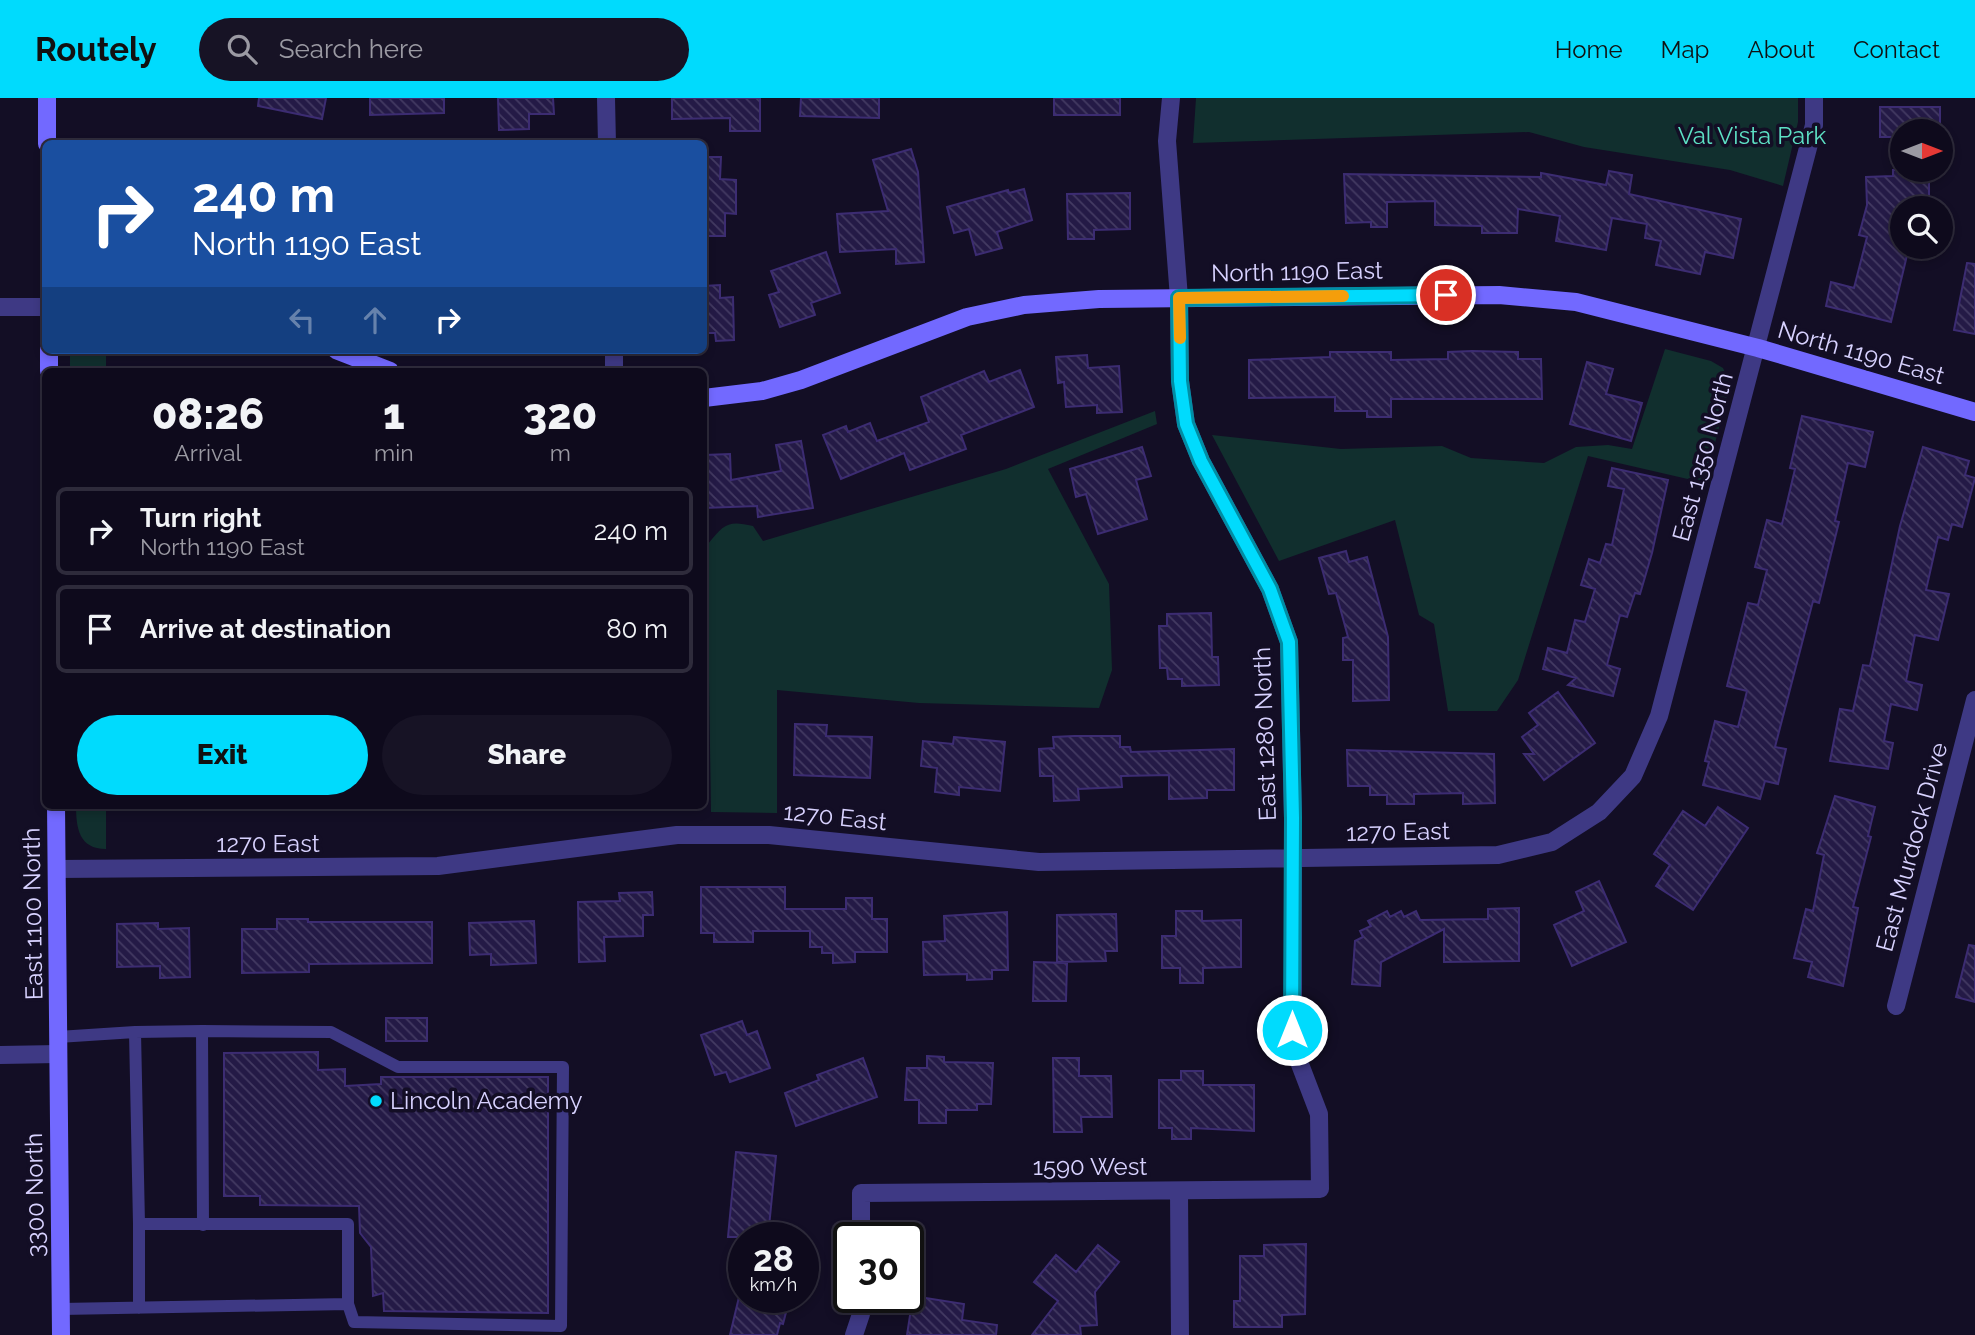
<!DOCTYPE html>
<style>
body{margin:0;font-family:Raleway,sans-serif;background:#171325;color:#f1f3f6;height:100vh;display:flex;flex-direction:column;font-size:26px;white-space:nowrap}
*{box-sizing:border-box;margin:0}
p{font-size:23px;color:#9b9aa3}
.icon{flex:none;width:38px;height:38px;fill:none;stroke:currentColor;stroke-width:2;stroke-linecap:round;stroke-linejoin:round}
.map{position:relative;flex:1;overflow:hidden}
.side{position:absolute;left:42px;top:270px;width:665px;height:441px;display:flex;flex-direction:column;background:#0e0a1c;border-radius:10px;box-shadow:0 4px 10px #0003,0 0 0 2px #2e2b3b}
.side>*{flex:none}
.guide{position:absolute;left:42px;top:42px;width:665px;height:214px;border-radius:10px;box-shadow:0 4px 10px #0003,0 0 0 2px #2e2b3b;background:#1a4fa0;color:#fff;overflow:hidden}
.needle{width:46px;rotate:90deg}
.fabs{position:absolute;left:1890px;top:21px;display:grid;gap:14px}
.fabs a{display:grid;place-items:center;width:63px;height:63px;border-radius:50%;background:#0e0a1c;box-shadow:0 4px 10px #0003,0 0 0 2px #2e2b3b;font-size:35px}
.speed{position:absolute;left:728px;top:1124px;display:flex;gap:14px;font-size:35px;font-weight:700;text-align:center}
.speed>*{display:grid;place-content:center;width:91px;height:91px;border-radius:50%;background:#0e0a1c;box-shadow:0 4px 10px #0003,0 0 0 2px #2e2b3b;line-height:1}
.speed small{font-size:18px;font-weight:400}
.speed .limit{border:4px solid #111;border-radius:10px;background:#fff;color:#111}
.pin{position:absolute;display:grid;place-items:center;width:60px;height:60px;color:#fff;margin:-30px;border:4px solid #fff;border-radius:50%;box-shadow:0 2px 7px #0007}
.me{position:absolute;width:77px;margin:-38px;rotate:0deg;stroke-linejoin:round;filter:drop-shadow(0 0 5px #0008)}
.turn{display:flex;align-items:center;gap:24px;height:147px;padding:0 35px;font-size:32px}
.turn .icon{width:91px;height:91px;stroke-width:2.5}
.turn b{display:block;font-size:49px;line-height:60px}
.lanes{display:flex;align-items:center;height:66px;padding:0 35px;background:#0003;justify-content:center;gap:35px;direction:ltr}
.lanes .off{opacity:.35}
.eta{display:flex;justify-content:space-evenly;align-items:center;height:119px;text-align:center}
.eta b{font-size:42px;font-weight:800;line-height:49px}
.cta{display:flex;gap:14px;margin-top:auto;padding:14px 35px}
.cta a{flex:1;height:80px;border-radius:42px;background:#00dbfd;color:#111;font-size:28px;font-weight:800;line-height:80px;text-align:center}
.cta a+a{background:#171325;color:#f1f3f6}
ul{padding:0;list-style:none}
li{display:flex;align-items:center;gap:21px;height:88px;margin:0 14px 10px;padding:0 21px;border:4px solid #2e2b3b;border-radius:10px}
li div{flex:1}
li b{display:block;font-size:26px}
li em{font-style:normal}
header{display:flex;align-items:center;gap:42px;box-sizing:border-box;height:98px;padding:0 35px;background:#00dbfd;color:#111}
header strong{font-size:33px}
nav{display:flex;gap:38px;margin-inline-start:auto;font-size:24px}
.search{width:490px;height:63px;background:#171325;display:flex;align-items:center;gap:18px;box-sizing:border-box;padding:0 24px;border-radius:38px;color:#9b9aa3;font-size:26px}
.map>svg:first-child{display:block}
.park{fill:#112f2e}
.building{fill:url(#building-back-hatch);stroke:#3c2c72;stroke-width:2}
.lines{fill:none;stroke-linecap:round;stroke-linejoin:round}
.lane{stroke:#3e3984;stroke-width:12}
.street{stroke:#3e3984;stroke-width:18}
.secondary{stroke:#7269ff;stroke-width:18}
.route-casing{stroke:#008ea4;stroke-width:18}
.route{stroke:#00dbfd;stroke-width:12}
.slow{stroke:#f59e0b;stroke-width:12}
.poi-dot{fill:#00dbfd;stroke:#130e25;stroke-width:2.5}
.labels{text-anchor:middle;stroke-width:7;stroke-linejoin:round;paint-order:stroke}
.park-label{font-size:24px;fill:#5de0c4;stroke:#130e25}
.street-label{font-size:24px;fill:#d8d2ff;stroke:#130e25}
.poi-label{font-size:24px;fill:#d8d2ff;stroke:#130e25;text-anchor:start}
</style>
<header>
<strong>Routely</strong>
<div class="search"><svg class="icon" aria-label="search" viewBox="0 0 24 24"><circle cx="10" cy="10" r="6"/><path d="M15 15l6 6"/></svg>Search here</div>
<nav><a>Home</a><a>Map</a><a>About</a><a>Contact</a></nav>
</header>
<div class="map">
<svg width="1975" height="1237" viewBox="0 0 1975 1237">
<defs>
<pattern id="building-back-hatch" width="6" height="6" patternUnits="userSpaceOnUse" patternTransform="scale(1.75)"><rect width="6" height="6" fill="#241a46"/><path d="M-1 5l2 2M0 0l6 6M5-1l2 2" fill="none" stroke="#433a62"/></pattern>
</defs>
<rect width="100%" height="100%" fill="#130e25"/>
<!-- park -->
<path class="park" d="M1196 0H1798V24L1783 88 1730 72 1584 49 1529 34 1193 45Z
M1665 251 1711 263 1723 270 1730 286 1705 385 1588 358 1518 582 1497 613H1448L1434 526 1419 517 1395 422 1279 463 1212 337 1341 351 1442 348 1471 360 1544 365 1576 349 1608 347 1632 351Z
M70 252H106V273H70Z
M1155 313 1157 326 1048 371 1109 486 1112 572 1099 610 919 605 777 592V715L711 714 709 582H704V445L708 446C724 426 728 422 753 428L763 443 1006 371Z
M76 707H106V751C79 751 76 730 76 707Z"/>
<!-- building -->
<path class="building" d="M259 0H326L322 21 258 8Z
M370 0H444V15L370 17Z
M498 0H553L554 16H529V31L499 32Z
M672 0H760V33H730V20L672 21Z
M801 0H879V20L800 18Z
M1054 0H1120V17H1054Z
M1880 9H1940V33H1902V39H1880Z
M911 51 918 74 924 164 896 166V151L840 154 837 116 888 113 873 62Z
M704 59H721L720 81 736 82V116L725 115V138H704Z
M1893 72H1929V109H1902V149H1909L1891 224 1826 208 1831 184 1854 190 1867 139 1859 137 1867 107 1866 79 1893 78Z
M1609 73 1632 77 1629 96 1741 121 1733 160 1705 154 1700 176 1656 167 1661 143 1645 140 1647 126 1612 120 1606 152 1556 143 1560 118 1518 111 1517 135H1482V128L1435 127V103L1387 104V129H1371V124L1346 125 1344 76 1541 79V75L1606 87Z
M1024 91 1032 122 997 134 1002 150 976 157 969 131 954 135 947 109 1008 92 1009 95Z
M1130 95V131L1094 132V141H1068L1067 96Z
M826 154 840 195 811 205 815 217 780 229 769 197 779 194 771 173Z
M1967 165 1975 166V236L1954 232Z
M720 187V200L733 199 734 242 716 243 715 235H704V188Z
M1472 253 1518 254V261H1541L1542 301H1391V319H1367V313H1335V299L1249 300V262L1330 259V254H1391V262L1448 261V254Z
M1087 257 1088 270 1119 268 1122 314 1097 315V307L1066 309 1064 284 1058 285 1056 259Z
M1587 264 1613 271 1606 296 1642 305 1631 343 1570 326Z
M1020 272 1034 309 961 337 966 351 910 372 904 355 841 381 823 337 846 328 848 334 870 325 877 343 929 324 921 299 984 273 989 284Z
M1802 318 1873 334 1865 369 1848 365 1835 423 1839 424 1819 505 1813 503 1775 649 1786 651 1778 686 1765 683 1760 701 1703 687 1709 664 1705 663 1715 623 1738 629 1747 593 1727 588 1748 505 1758 507 1767 472 1755 469 1767 422 1782 426 1795 371 1790 370Z
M801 343 813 410 758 419 757 408 704 410V357L730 356 731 382 781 373 776 347Z
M1142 349 1151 378 1136 382 1147 421 1098 436 1086 396 1076 399 1070 371Z
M1923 349 1969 363 1965 377 1975 380 1962 429 1952 426 1948 442 1938 439 1926 492 1949 496 1938 542 1915 537 1906 583 1922 587 1917 612 1891 606 1884 643 1893 645 1888 671 1830 663 1840 611 1853 613 1863 567 1870 568 1900 428Z
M1612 370 1668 382 1652 455 1640 496 1635 495 1627 519 1620 517 1607 567 1620 571 1613 598 1568 587 1576 580 1543 571 1548 550 1567 555 1575 522 1585 524 1595 491 1581 487 1589 461 1600 465 1606 446 1612 447 1624 391 1608 388Z
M1346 453 1349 464 1367 459 1388 539 1389 602 1353 603V562H1343V540L1348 539 1336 495 1329 496 1319 460Z
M1211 515 1212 559H1218L1219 587 1182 588V581H1168L1167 570H1160L1159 528H1167V516Z
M1558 594 1595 645 1544 682 1524 656H1534L1522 639 1538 627 1529 615Z
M795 626 827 627 826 638 872 639 870 680 794 677Z
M1074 638H1120V649H1130L1131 654 1234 651V692H1207V700L1169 701V677L1121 678 1122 689 1078 691 1079 702 1054 703 1053 678H1040L1039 651 1054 650 1053 639Z
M954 639 1005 644 1000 693 959 689V697L935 694 937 670 921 668 923 643 953 646Z
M1347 652 1494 656 1495 705 1463 706V695L1414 696V706H1387V697H1370V688H1348Z
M1835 698 1875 709 1868 738 1871 739 1853 809 1858 810 1843 888 1808 879 1812 864 1794 860 1806 811 1813 813 1824 757 1817 755Z
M1718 709 1748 730 1693 812 1656 788 1670 767 1654 756 1683 713 1705 728Z
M1599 783 1626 844 1572 868 1554 827 1584 813 1576 794Z
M701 789H785V811H846V800H872V821H887V854H855V864L833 865V855H822V849H810V833H753V844H714V835H701Z
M652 794 653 817H643V838L604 839 605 863 579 864 578 804 620 803 619 795Z
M1519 810V863L1444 864V831L1381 864 1380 888 1352 886 1355 843 1363 839 1360 833 1371 828 1368 823 1387 813 1390 819 1401 813 1404 819 1416 813 1420 822 1488 821V811Z
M1176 813H1202V823L1241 822V869L1203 870V885H1180V870H1162V838H1176Z
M1007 814 1008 872H992V881L967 882V876L924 877 923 844 945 843 944 818Z
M1116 816 1117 853H1105L1106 863 1057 864V817Z
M277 821H308V824H432V865L309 866V874L242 875V831H277Z
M534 823 536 865 491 867V856L470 857 469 825Z
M158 825V831L189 830 190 879 160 880V868L117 869V826Z
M1969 847 1975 848V904L1956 899Z
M1034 864 1067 865 1066 903H1033Z
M386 920H427V943H386Z
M742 923 747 937 757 933 770 970 730 984 726 974 715 977 701 937Z
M318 954V972L345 971V988L381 986V979H548V1215L384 1213 383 1195 373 1198 371 1149 360 1135 359 1108 260 1107V1098H224V955Z
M927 958 944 959V964L993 965 991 1006H977V1012H946V1025H919V1002H905L907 970H927Z
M863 960 877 999 796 1028 785 995 819 982 817 977Z
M1053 960H1079V978H1111L1112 1019H1081L1082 1034H1054Z
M1181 973H1203V987H1254V1033L1191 1030V1041H1172V1030H1159V982H1181Z
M736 1054 776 1058 768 1139H728Z
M1306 1146 1305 1216 1282 1217V1229H1234V1203H1240V1158H1264V1147Z
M1098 1147 1119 1164 1095 1194 1097 1227 1080 1228 1081 1237H1032L1058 1203 1034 1184 1056 1157 1076 1174Z
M913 1198 964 1206 962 1222 997 1227 996 1237H907Z
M739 1199H790L783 1226 780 1225 777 1237H730Z"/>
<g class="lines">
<!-- lane -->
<path class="lane" d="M202 933 331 934 398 969H563L561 1228 354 1224 348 1206
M135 934 202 933 203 1127
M58 939 135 934 139 1126
M61 1211 348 1206V1126H139V1210"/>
<!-- street -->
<path class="street" d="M606 0 607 46
M0 209H46
M614 252V273
M57 771 438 768 677 737H769L1039 764 1498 757 1552 744 1599 714 1633 678 1659 618 1814 27V0
M1896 908 1975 602
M0 957 58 956
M1179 1093 1180 1237
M861 1139V1095L1320 1091 1319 1016 1293 948V720L1289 544 1270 491 1201 363 1186 326 1180 283 1179 200 1167 43 1171 0
M854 1237 861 1216V1199"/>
<!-- secondary -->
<path class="secondary" d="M47 0V46
M49 252V273
M336 252 390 273
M704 300 762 293 801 282 967 219 1024 207 1099 201 1499 197 1576 204 1758 250 1975 314
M56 707 61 1237"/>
</g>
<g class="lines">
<!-- route casing -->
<g class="route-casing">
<path id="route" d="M1292 932 1293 720 1289 544 1270 491 1201 363 1186 326 1180 283 1179 200 1446 197"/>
</g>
<!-- route -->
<use href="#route" class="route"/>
<!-- slow -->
<path class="slow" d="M1180 240 1179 200 1343 198"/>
</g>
<!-- markers -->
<circle class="poi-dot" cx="376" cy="1003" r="7"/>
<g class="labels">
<!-- park labels -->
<g class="park-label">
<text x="1752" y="46">Val Vista Park</text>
</g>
<!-- street labels -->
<g class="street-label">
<text transform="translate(1297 174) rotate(-1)" y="8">North 1190 East</text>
<text transform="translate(1861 255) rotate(16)" y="8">North 1190 East</text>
<text transform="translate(1703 359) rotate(-75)" y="8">East 1350 North</text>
<text transform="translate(1265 636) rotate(-92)" y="8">East 1280 North</text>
<text transform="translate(835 719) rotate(6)" y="8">1270 East</text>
<text transform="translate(1398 734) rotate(-1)" y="8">1270 East</text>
<text x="268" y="754">1270 East</text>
<text transform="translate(1912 749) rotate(-75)" y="8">East Murdock Drive</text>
<text transform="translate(33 816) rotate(-91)" y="8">East 1100 North</text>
<text x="1090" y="1077">1590 West</text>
<text transform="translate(35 1097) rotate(-91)" y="8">3300 North</text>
</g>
<!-- poi labels -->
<g class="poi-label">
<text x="390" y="1011">Lincoln Academy</text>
</g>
</g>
</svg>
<div class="fabs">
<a><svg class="needle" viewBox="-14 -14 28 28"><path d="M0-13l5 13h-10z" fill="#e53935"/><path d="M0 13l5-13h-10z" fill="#9b9aa3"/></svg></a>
<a><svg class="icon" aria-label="search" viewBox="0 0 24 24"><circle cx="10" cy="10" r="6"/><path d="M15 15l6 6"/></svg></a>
</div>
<div class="speed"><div>28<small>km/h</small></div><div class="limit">30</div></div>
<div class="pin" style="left:1446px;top:197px;background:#d93025"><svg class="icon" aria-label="arrive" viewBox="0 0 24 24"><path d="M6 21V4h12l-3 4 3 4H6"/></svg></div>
<svg class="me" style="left:1292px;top:932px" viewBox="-20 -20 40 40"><circle r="17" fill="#00dbfd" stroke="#fff" stroke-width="3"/><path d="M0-11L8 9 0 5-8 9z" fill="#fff"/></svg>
<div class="guide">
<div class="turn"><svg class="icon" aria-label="right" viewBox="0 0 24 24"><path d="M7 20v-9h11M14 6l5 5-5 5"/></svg><div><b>240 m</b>North 1190 East</div></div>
<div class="lanes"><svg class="icon off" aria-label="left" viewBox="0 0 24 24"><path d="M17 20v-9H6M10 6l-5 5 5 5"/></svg><svg class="icon off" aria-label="ahead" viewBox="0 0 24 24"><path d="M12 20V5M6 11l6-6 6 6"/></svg><svg class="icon" aria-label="right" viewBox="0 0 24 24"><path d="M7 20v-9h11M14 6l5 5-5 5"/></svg></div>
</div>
<section class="side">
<div class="eta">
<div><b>08:26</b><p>Arrival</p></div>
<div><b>1</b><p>min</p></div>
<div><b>320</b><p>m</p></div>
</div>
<ul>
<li><svg class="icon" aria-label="right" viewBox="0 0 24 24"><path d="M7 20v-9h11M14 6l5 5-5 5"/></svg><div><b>Turn right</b><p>North 1190 East</p></div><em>240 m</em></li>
<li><svg class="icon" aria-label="arrive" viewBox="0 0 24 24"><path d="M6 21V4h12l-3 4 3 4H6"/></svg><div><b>Arrive at destination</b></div><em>80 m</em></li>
</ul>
<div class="cta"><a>Exit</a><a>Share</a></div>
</section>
</div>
